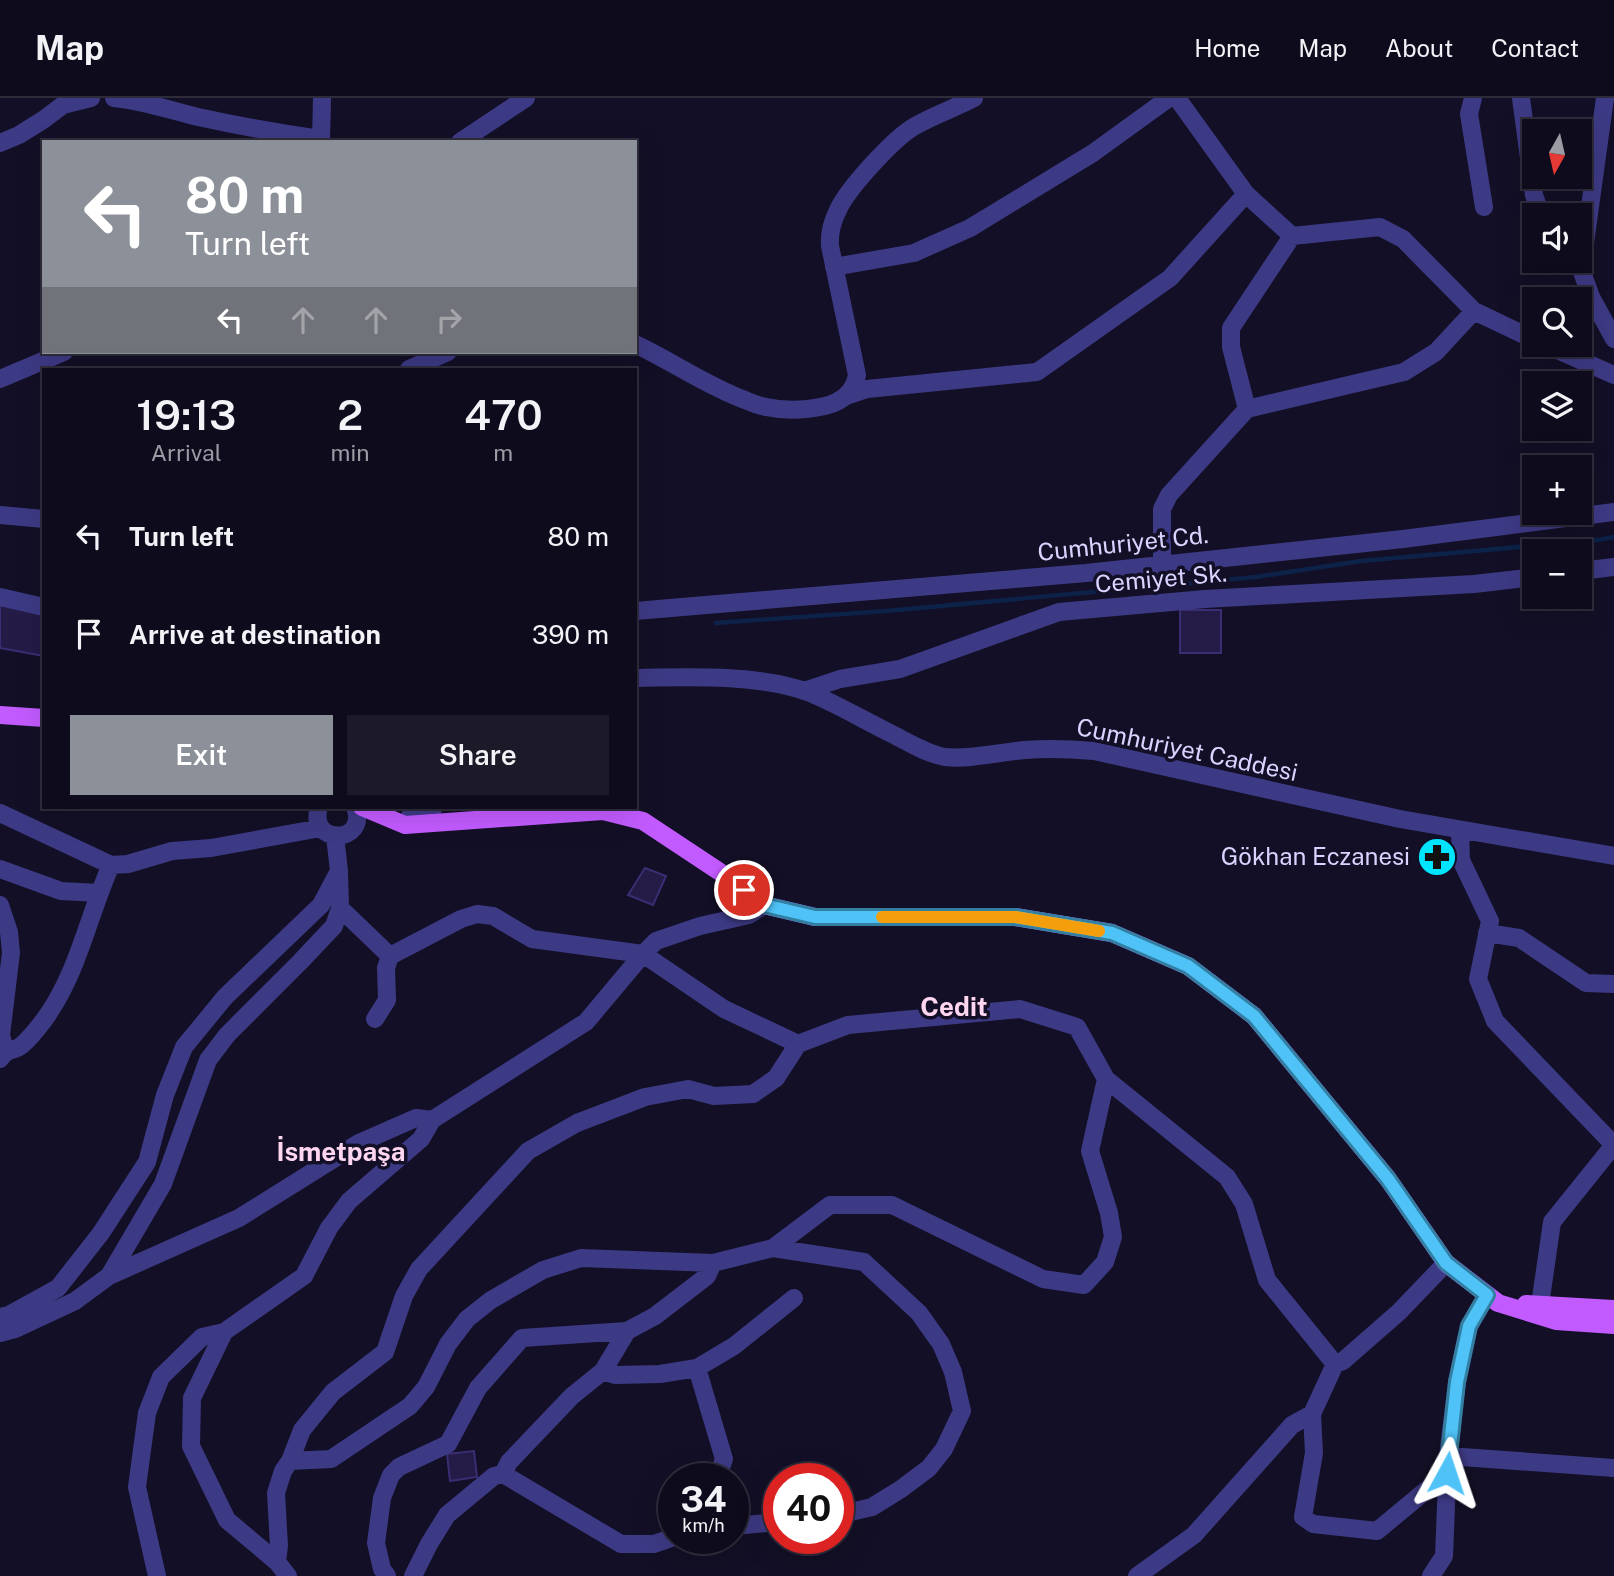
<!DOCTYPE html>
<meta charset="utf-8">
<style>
body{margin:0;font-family:"Public Sans",sans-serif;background:#1c1929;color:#f1f3f6;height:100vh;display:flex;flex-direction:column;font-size:26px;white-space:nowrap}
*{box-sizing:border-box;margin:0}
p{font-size:23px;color:#9b9ba3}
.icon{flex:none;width:38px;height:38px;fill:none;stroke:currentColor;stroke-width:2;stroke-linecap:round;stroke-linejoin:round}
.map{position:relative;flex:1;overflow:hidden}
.panel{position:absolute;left:42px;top:270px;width:595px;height:441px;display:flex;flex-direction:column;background:#0e0b1c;border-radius:0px;box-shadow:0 7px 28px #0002,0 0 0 2px #2e2b3b}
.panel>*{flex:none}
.banner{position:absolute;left:42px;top:42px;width:595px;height:214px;border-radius:0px;box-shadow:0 7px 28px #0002,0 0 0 2px #2e2b3b;background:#8c9099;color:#fff;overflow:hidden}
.needle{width:46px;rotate:188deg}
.fabs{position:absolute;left:1522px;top:21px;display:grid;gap:14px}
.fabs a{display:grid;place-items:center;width:70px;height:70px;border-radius:0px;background:#0e0b1c;box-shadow:0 7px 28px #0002,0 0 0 2px #2e2b3b;font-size:35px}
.speed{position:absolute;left:658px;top:1365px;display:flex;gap:14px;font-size:35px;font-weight:700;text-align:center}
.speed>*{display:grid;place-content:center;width:91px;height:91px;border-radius:50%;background:#0e0b1c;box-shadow:0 7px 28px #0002,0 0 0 2px #2e2b3b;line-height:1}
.speed small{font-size:18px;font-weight:400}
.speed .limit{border:10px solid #d22;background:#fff;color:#111}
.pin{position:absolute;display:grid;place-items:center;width:60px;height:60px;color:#fff;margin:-30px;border:4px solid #fff;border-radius:50%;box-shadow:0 2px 7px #0007}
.me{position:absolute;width:77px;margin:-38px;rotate:5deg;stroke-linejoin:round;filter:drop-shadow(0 0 5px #0008)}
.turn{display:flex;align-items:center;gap:24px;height:147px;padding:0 28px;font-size:32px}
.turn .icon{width:91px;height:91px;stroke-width:2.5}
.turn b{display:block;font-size:49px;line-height:60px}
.lanes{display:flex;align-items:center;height:66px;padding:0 28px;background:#0003;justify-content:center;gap:35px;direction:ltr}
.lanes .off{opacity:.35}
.eta{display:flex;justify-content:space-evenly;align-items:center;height:119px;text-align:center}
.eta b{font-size:42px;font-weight:600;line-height:49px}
.action{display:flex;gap:14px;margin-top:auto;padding:14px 28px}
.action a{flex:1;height:80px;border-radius:0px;background:#8c9099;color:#fff;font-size:28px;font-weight:600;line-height:80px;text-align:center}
.action a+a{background:#1c1929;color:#f1f3f6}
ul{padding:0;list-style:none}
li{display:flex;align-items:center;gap:21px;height:98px;padding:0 28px}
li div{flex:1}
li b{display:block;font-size:26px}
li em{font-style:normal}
header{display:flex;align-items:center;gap:42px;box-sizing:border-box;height:98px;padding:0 35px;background:#0e0b1c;border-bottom:2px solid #2e2b3b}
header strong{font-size:33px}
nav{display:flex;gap:38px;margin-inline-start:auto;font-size:24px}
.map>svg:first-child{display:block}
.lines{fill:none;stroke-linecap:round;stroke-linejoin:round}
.stream{stroke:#0c2248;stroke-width:4.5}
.building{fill:#241b47;stroke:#3b2d73;stroke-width:2}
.minor{stroke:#3d3a85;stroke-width:18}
.major{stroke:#c25bff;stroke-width:18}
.route-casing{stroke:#337fa1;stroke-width:18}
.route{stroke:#4fc3f7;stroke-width:12}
.slow{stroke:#f59e0b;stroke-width:12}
.labels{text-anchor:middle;stroke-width:7;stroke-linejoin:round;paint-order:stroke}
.street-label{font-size:24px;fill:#d9d4ff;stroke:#130f26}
.poi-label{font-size:24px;fill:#d9d4ff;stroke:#130f26;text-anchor:end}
.neighbourhood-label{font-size:26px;font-weight:bold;fill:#ffd6f0;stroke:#130f26}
</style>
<header>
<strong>Map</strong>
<nav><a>Home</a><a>Map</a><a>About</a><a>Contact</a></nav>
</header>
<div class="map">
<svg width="1614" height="1478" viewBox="0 0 1614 1478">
<rect width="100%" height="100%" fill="#130f26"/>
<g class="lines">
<!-- stream -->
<path class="stream" d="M716 525 886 513 1256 479 1361 463 1598 442 1614 439"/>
</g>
<!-- building -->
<path class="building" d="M0 506 44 514V558L0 550Z
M1180 512H1221V555H1180Z
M645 770 666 778 653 807 628 797Z
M474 1353 477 1379 450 1383 447 1356Z"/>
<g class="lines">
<!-- minor -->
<path class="minor" d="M114 0C143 3 170 12 198 19 239 28 279 35 320 41
M1177 0 1246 96 1292 138 1380 129 1403 141 1474 213 1535 242
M1473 0 1469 16 1484 109
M1521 0 1534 97 1541 117
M321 44 322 0
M460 44 526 0
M0 45 19 37 43 22 63 7 91 0
M1580 151 1585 145 1605 0
M1578 163 1591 199 1614 241
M834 169 914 155 970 130 1093 55 1169 0
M635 246C673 264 707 288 745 302 752 305 759 308 766 309 784 313 806 312 825 308 841 304 854 295 857 277L830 148C829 135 832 124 838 112 848 90 894 40 915 28 934 17 955 10 974 0
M1546 247 1614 277
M409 271 448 254
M0 281 64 254
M846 298 867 291 1037 274 1170 180 1246 96
M1247 311 1231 249V230L1292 138
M0 417 44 421
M1162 467V411L1169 397 1247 311 1404 274 1436 254 1474 213
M1580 473 1614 469
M0 499 44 509
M635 513 1086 475 1403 441 1614 414
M635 580C687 579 762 576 810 595 839 607 867 624 896 638 911 646 928 656 945 659 969 662 1000 654 1025 652 1048 650 1071 651 1094 653L1400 721 1614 758
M804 593 840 581 900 571 1059 514 1205 501 1474 486 1535 479
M319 709C307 747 369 747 355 709
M0 715 111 767 128 766 172 753 211 750 321 730
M424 725 434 709
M405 727 415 709
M1460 732 1461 762 1490 823 1478 881 1495 923 1614 1047
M0 771 61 793 99 795
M0 807 9 834 11 855 1 937 5 953
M340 810 390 858 461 821 477 816 493 818 532 841 643 856 724 911 798 946
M1487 835 1519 840 1586 885 1614 886
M375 921 387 902 386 870 390 858
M0 961C8 949 14 954 22 947 30 940 38 930 44 922 78 876 88 818 111 767
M773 1150 830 1107H892L1043 1181 1084 1187 1105 1164 1113 1139 1109 1115 1090 1053 1106 981
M1446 1165 1399 1214 1343 1263 1335 1266 1312 1316 1314 1355 1303 1419 1313 1426 1377 1433 1447 1375
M109 1178 239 1120 359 1045 416 1020 432 1022
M1540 1207 1552 1124 1614 1047
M0 1219 9 1217 58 1190 101 1135 147 1064 165 997 184 949 225 899 321 807 339 773 335 738
M224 1234 192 1300 191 1348 227 1422 277 1464 288 1478
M0 1235 15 1231 75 1203 109 1178 163 1086 208 962 227 937 300 864 334 828 340 810 339 774
M697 1270 724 1361 717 1381
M603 1273 615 1277 660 1276 697 1270 734 1248 794 1200
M1448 1358 1614 1370
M290 1363 331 1361 410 1308 426 1289 448 1246 467 1221 491 1202 543 1172 581 1160 713 1165 773 1150 864 1164 919 1215 941 1246 953 1274 962 1313 944 1351 929 1370 901 1391 872 1409 838 1417
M503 1376 509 1364 572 1298 603 1273 627 1233
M733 1428 779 1424
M277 1464 279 1448 276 1395 283 1373 290 1363 302 1332 333 1294 385 1254 404 1198 419 1171 528 1053 577 1025 645 999 688 991 714 998 753 996 776 980 798 946 848 927 1020 911 1077 929 1106 981 1227 1079 1244 1106 1267 1182 1335 1266
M157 1478 137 1389 147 1315 161 1279 202 1239 224 1234 304 1178 329 1130 349 1103 421 1041 432 1022 586 924 643 856 656 843 700 828 749 817 764 807
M387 1478 382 1471 376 1445 382 1400 391 1377 399 1369 448 1346 478 1290 522 1240 627 1233 655 1218 707 1178 713 1165
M413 1478 429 1446 447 1417 494 1378 503 1376 621 1446H654L674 1439
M1137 1478 1194 1437 1292 1327 1312 1316
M1431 1478 1444 1458 1448 1358 1457 1284 1469 1228 1487 1197"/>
<!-- major -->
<path class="major" d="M0 617 44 620
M362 709 405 727 603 713 643 723 723 776 764 807 815 819H1015L1112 835 1188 868 1254 918 1388 1081 1446 1165 1498 1205 1556 1223 1614 1227
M1526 1206 1614 1211"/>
</g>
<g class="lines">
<!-- route casing -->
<g class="route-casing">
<path id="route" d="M744 792 764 807 815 819H1015L1112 835 1188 868 1254 918 1388 1081 1446 1165 1487 1197 1469 1228 1457 1284 1447 1375"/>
</g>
<!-- route -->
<use href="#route" class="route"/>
<!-- slow -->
<path class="slow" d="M882 819H1015L1099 833"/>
</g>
<!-- icons -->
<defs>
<g id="pharmacy-disc" transform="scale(2.0125)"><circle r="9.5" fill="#00e5ff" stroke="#130f26"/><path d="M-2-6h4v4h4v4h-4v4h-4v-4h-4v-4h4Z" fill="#111"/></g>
</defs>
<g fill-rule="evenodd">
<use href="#pharmacy-disc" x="1437" y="759"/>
</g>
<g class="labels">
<!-- street labels -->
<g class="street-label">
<text transform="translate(1123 446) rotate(-6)" y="8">Cumhuriyet Cd.</text>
<text transform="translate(1161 481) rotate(-5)" y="8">Cemiyet Sk.</text>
<text transform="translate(1187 652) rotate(12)" y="8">Cumhuriyet Caddesi</text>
</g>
<!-- poi labels -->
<g class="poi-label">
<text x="1410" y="767">Gökhan Eczanesi</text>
</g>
<!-- neighbourhood labels -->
<g class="neighbourhood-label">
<text x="954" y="918">Cedit</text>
<text x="341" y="1063">İsmetpaşa</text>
</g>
</g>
</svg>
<div class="fabs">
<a><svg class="needle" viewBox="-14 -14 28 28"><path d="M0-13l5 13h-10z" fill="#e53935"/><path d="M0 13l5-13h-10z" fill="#9b9ba3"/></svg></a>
<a><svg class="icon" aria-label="sound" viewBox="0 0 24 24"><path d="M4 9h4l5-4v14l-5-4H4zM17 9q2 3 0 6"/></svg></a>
<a><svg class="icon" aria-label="search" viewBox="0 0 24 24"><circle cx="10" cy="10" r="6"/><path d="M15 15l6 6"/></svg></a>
<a><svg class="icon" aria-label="layers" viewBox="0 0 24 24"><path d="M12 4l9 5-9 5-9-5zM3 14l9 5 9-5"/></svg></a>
<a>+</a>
<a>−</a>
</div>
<div class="speed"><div>34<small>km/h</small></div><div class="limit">40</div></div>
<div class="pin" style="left:744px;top:792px;background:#d93025"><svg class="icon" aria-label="arrive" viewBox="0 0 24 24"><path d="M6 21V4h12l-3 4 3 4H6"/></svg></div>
<svg class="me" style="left:1447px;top:1375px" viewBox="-20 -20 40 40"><path d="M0-17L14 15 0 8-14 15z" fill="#4fc3f7" stroke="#fff" stroke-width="4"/></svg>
<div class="banner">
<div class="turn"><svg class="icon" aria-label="left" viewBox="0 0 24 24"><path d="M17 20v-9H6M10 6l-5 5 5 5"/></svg><div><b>80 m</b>Turn left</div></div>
<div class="lanes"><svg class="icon" aria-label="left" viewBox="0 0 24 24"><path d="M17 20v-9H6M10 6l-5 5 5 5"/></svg><svg class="icon off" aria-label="ahead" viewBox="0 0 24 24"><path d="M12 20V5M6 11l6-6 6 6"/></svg><svg class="icon off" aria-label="ahead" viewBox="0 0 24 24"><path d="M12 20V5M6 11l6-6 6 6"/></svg><svg class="icon off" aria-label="right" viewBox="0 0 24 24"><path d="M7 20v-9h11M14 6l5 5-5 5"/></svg></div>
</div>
<section class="panel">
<div class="eta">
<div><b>19:13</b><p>Arrival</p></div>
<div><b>2</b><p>min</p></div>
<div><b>470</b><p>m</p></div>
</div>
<ul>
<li><svg class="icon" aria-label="left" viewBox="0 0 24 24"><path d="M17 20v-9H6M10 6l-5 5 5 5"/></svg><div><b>Turn left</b></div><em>80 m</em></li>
<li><svg class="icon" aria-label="arrive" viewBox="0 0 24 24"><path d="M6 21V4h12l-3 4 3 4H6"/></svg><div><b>Arrive at destination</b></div><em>390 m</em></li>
</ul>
<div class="action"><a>Exit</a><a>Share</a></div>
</section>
</div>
